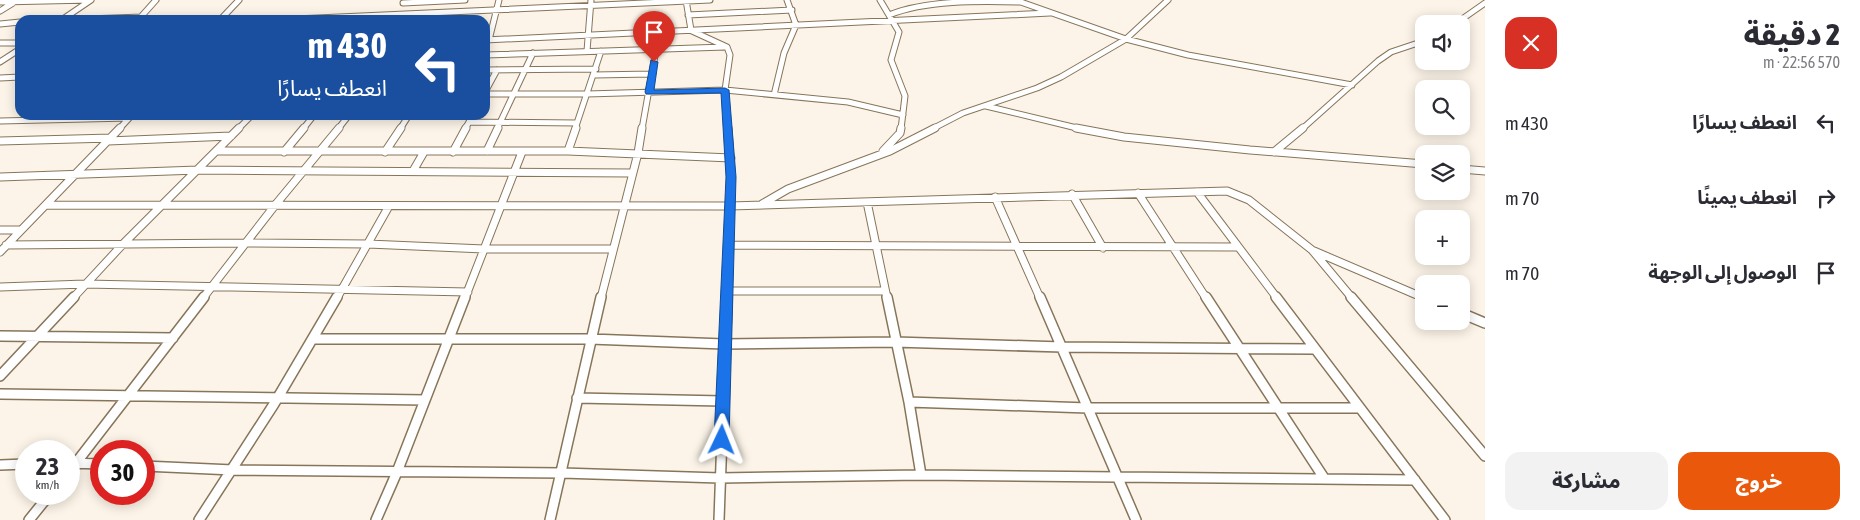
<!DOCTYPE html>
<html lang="ar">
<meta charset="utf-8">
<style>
body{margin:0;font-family:"Asap Condensed","Noto Sans Arabic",sans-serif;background:#f2f2f3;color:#2b2b33;direction:rtl;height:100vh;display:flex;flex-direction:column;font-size:19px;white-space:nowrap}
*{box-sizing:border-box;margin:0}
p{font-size:16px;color:#7c7c81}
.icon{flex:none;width:28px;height:28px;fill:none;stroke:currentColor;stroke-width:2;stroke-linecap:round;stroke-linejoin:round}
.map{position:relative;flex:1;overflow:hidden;direction:ltr}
.panel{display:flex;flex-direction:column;background:#fff;width:375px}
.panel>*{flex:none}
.banner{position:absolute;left:15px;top:15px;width:475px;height:105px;border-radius:15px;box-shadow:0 2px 12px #0003;direction:rtl;background:#1a4fa0;color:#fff;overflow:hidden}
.controls{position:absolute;left:1415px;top:15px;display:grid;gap:10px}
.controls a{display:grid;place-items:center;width:55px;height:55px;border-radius:10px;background:#fff;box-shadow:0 2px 12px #0003;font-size:25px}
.speed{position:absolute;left:15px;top:440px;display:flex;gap:10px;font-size:25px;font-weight:700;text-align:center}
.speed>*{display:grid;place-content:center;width:65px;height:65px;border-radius:50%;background:#fff;box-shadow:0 2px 12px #0003;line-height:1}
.speed small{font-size:12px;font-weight:400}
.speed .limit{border:8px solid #d22;background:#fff;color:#111}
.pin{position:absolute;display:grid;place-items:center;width:42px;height:42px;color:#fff;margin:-51px -21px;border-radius:50% 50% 50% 0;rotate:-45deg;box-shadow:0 0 5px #0007}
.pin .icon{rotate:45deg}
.me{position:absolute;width:55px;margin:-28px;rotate:2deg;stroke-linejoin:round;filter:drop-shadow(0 0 4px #0008)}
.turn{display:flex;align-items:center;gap:18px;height:105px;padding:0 20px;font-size:22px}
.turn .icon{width:65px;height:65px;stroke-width:2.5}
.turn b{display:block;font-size:35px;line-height:42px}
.round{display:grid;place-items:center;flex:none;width:52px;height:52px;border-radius:15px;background:#f2f2f3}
.overview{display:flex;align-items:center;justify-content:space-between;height:85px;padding:0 20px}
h1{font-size:30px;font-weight:800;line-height:38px}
.cta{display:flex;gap:10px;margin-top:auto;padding:10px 20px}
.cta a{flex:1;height:58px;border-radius:15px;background:#ea580c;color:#fff;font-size:20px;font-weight:800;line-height:58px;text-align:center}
.cta a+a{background:#f2f2f3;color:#2b2b33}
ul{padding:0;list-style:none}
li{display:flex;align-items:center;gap:15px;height:75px;padding:0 20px}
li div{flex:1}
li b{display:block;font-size:19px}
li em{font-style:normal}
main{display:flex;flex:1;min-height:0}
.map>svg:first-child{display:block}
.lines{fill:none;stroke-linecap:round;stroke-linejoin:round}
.street-far2-casing{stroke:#87755a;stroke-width:7}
.street-far1-casing{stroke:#87755a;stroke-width:9}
.street-casing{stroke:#87755a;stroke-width:12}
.street-far2{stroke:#fff;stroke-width:5}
.street-far1{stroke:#fff;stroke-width:7}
.street{stroke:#fff;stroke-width:9}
.route{fill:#1a73e8;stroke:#114b97}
</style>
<main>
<section class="panel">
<div class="overview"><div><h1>2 دقيقة</h1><p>570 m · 22:56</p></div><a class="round" style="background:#d93025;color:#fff"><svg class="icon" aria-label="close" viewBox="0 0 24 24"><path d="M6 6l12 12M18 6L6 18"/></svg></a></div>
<ul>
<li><svg class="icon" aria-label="left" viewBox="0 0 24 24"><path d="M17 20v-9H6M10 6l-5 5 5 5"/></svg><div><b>انعطف يسارًا</b></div><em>430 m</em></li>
<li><svg class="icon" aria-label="right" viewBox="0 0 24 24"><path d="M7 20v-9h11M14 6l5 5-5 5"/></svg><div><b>انعطف يمينًا</b></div><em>70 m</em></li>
<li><svg class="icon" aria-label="arrive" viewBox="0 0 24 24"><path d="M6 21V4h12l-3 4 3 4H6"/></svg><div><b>الوصول إلى الوجهة</b></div><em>70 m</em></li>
</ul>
<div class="cta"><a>خروج</a><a>مشاركة</a></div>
</section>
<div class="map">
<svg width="1485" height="520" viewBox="0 0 1485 520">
<rect width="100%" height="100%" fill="#fcf4e8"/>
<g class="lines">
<!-- street-far2 casing -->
<g class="street-far2-casing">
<path id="street-far2" d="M686 0 691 30
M880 0 899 32 891 60 905 96 901 129
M1015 0 1126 39 1188 55 1352 85
M0 2 91 0
M403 3 465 0
M0 11 13 3
M688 15 792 10
M889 15C926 0 978 1 1019 2
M63 19 91 0
M139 19 156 0
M59 20 142 17
M220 20 239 0
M273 20 710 0
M0 24 20 22
M1455 24 1485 3
M692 31 727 47 730 55 725 90 728 129
M485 40 1050 13
M489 40 499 0
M0 43H20
M587 51 591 0
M485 55 725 47
M0 62 20 49
M485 70 596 69
M594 75 652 74
M0 78 20 77
M485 92 497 70
M485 94H587L725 90 848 102 903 115
M774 95 784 53 796 25 787 0
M986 106 1081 129
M131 116 160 115
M0 121 129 118
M469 122 577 123
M119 129 132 115
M238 129 252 115
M303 129 314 115
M338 129 349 115
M400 129 409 115
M465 129 473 115
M497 129 533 53
M575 129 601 51
M642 129 656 50
M932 129 963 113 1037 88 1061 77 1126 39 1168 0
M1302 129 1378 61 1391 52 1424 41"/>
</g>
<!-- street-far1 casing -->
<g class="street-far1-casing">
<path id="street-far1" d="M1076 128 1124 137 1250 150 1424 164
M0 141 111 138
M108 141 231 136
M217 151H568L731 158
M487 151 498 128
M568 151 576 128
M883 151 900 133 901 128
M284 152 304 128
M385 152 401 128
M453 152 466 128
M1274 152 1303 128
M1461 169 1485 171
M413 171 424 152
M0 177 198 170 632 173
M1197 192 1277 298
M1138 193 1206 298
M1072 194 1103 248
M995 197 1040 298
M867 202 887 298
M762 204 788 189 890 151 935 128
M46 205 730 206 1227 191 1249 200 1312 250 1352 298
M0 230H19
M6 245 246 243 368 244 484 249H612
M729 245 1238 247
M1314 251 1424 298
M0 252 120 128
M0 287 85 284 468 292
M727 291H885
M73 298 123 244 239 128
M203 298 276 204 339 128
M337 298 389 206
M465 298 522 152
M601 298 638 153 642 128
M727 298 731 177 728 128"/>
</g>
<!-- street casing -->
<g class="street-casing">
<path id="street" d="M887 297 909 402 921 475
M1040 297 1136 520
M1206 297 1324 478
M1276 297 1445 520
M1351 297 1485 456
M1421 297 1424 298
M1461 313 1485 323
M0 336 173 338
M313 339H590L724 344 895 342 1062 347 1314 349
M0 376 74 297
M0 394 425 400
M577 398 723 401
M909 402 1088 408H1359
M69 463 101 464
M0 465 26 464
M144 466 233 470 562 473 720 478 921 475 1415 480
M69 472 204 297
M29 520 50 494
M199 520 274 404 337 297
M376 520 397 472 465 297
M550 520 601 297
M719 520 727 297"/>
</g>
<!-- street-far2 -->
<use href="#street-far2" class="street-far2"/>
<!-- street-far1 -->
<use href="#street-far1" class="street-far1"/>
<!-- street -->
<use href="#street" class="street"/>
</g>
<!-- route -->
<path class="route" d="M651 60 658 62 654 90 725 88 729 90 736 177 729 440 727 444 722 446 717 444 714 440 726 177 721 93 646 94 645 92Z"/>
</svg>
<div class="controls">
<a><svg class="icon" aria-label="sound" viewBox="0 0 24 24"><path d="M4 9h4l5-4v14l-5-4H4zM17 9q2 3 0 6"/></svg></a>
<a><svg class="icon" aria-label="search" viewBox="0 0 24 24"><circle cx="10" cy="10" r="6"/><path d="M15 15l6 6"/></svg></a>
<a><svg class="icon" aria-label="layers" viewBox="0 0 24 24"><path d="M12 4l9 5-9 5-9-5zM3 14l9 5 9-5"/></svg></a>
<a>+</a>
<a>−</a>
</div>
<div class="speed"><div>23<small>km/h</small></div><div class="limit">30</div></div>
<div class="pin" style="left:654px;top:62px;background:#d93025"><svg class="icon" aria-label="arrive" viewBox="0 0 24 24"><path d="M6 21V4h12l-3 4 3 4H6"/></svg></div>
<svg class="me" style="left:722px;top:440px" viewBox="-20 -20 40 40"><path d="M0-17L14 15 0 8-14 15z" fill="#1a73e8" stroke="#fff" stroke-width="4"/></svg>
<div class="banner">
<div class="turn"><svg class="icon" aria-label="left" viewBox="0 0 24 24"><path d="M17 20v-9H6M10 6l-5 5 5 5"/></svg><div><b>430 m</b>انعطف يسارًا</div></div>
</div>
</div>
</main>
